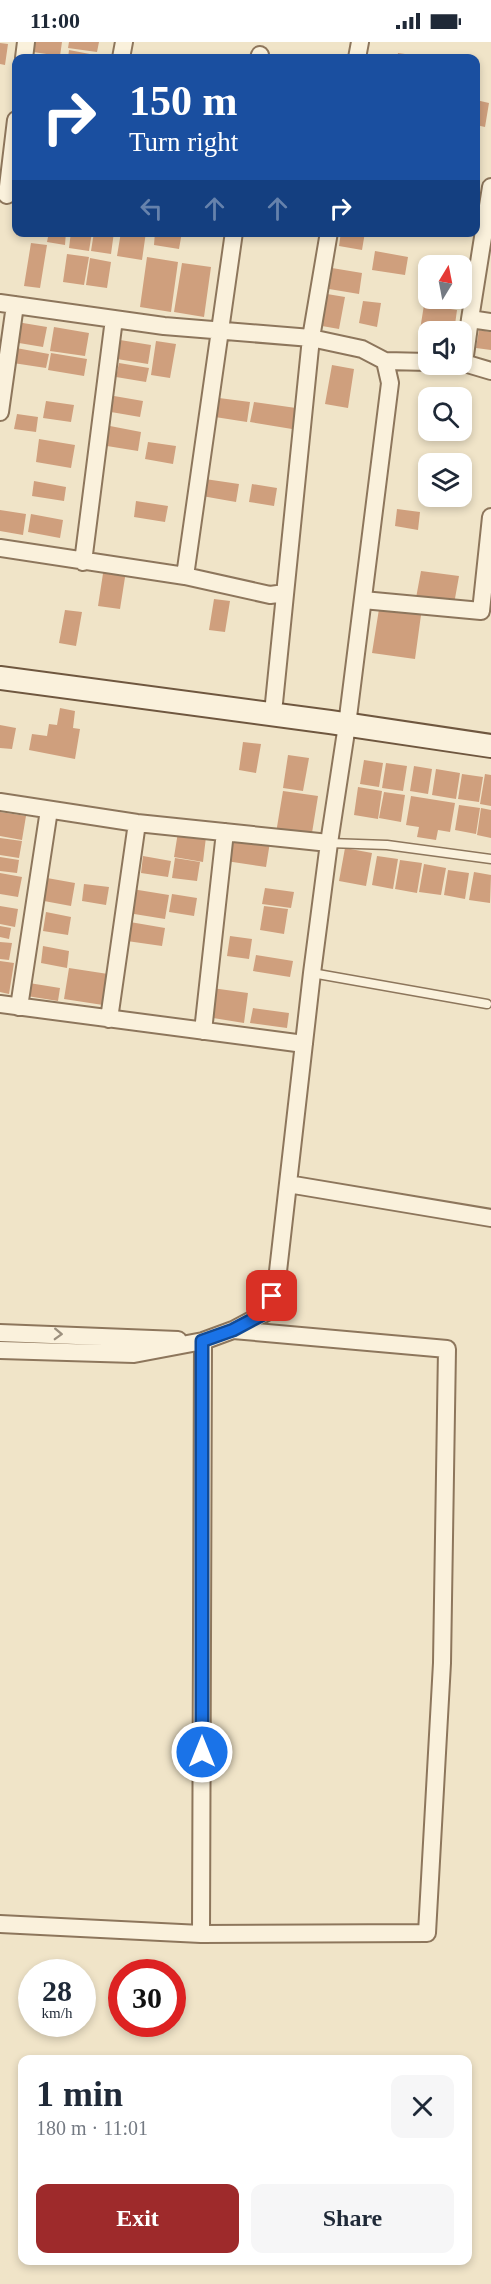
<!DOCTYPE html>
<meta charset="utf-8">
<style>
body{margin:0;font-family:"Times New Roman",serif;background:#f6f6f7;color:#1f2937;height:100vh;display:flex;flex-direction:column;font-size:22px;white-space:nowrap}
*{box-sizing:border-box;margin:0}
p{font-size:20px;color:#747a83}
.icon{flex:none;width:33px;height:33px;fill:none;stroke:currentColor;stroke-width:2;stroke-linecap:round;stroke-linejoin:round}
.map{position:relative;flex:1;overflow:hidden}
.drawer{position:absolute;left:18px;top:2013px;width:454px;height:210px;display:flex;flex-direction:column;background:#fff;border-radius:12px;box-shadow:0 3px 9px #0003}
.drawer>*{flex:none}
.top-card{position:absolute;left:12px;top:12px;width:468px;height:183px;border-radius:12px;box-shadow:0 3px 9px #0003;background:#1a4fa0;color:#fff;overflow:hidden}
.needle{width:39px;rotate:10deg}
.fabs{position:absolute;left:418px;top:213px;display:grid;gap:12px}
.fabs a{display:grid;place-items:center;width:54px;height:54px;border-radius:12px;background:#fff;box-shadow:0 3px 9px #0003;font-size:30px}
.speed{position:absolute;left:18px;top:1917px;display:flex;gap:12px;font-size:30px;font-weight:700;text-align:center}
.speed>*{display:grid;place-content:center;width:78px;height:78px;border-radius:50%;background:#fff;box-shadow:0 3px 9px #0003;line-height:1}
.speed small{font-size:15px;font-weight:400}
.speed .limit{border:9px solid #d22;background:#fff;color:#111}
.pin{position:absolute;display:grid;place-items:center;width:51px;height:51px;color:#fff;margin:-26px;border-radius:12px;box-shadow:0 3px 9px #0006}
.me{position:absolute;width:66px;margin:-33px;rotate:0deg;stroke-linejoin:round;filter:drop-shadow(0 0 4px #0008)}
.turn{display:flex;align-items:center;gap:21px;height:126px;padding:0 18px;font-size:27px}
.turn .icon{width:78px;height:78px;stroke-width:2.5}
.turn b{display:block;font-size:42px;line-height:51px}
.lanes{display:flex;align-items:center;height:57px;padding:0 18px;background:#0003;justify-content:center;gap:30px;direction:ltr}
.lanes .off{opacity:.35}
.round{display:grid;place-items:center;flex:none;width:63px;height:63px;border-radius:12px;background:#f6f6f7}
.headline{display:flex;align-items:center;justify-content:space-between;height:102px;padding:0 18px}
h1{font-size:36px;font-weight:700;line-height:45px}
.primary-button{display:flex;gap:12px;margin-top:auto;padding:12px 18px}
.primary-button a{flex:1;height:69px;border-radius:12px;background:#9e2a2b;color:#fff;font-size:24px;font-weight:700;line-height:69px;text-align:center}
.primary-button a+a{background:#f6f6f7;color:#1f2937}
.status{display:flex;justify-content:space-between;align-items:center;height:42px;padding:0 30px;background:#fff;direction:ltr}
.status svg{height:16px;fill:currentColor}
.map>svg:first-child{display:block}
.building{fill:#cf9f7d}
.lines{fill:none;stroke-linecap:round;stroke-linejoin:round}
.lane-casing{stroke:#8d765c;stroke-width:11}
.street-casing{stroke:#8d765c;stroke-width:20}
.secondary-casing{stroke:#6f573f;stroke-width:26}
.lane{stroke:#faf1dc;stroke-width:8}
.street{stroke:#faf1dc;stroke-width:16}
.secondary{stroke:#faf1dc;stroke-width:22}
.oneway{stroke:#9c907e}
.route-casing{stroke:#114b97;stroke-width:15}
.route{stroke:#1a73e8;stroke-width:10}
</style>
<div class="status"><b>11:00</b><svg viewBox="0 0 49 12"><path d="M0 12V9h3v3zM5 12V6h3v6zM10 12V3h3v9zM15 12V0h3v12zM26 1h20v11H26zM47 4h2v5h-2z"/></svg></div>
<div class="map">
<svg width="491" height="2242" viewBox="0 0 491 2242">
<rect width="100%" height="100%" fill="#f0e4c8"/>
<!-- building -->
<path class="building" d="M35 0H62L60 14 33 10Z
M69 0H99L97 10 68 6Z
M0 1 8 2 5 23 0 22Z
M69 8 95 13V16H68Z
M398 11 426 15V16H397Z
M476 58 489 61 485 85 476 83Z
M16 190H33V195L16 193Z
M49 190H66L65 203 47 200Z
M71 190H92L89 209 69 206Z
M94 190H114L111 212 91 209Z
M121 190H146L142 218 117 214Z
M155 190H182L179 207 154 203Z
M341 190H365L362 208 339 204Z
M31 201 47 203 40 246 24 244Z
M375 209 408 215 405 233 372 228Z
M67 212 89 215 84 243 63 240Z
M147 215 178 220 171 270 140 265Z
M90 216 111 220 107 246 86 243Z
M182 221 211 225 204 275 174 270Z
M332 226 362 231 359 252 329 247Z
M424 227 429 228V256L420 254Z
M327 252 345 255 339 287 322 284Z
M363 259 381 261 377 285 359 281Z
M424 263 457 268 454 290H429V301L418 300Z
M17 280 47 285 43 305 13 300Z
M54 285 89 291 85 314 50 309Z
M479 288 491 290V308L476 306Z
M120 298 151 303 148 322 117 317Z
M156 299 176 302 170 336 151 333Z
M16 306 49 312 46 326 13 321Z
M51 311 87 317 84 334 48 328Z
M119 321 149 326 146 340 116 335Z
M332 323 354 327 348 366 325 362Z
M114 354 143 359 140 375 111 370Z
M219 356 250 360 247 380 215 375Z
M46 359 74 363 71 380 43 376Z
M254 360 296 366 292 387 250 380Z
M462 363 470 364 467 380 462 379Z
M17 372 38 375 36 390 14 387Z
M110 384 141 390 138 409 107 404Z
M39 397 75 403 71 426 36 420Z
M148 400 176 404 173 422 145 417Z
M205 437 239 442 236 460 202 454Z
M34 439 66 445 64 459 32 454Z
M252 442 277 446 274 464 249 460Z
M136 459 168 464 165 480 134 475Z
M397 467 420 470 418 488 395 484Z
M0 468 26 472 23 493 0 489Z
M31 472 63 478 60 496 28 490Z
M104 525 126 529 120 567 98 564Z
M421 529 459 534 454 562 416 556Z
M214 557 230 559 225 590 209 588Z
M379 567 421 573 415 617 372 611Z
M65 568 82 570 76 604 59 601Z
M60 666 75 669 73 686 80 687 75 717 29 708 32 692 47 694 49 682 57 683Z
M0 683 16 686 12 707 0 706Z
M243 700 261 702 256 731 239 728Z
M288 713 309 716 303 749 283 746Z
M364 718 383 721 379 745 360 742Z
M386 721 407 724 403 749 382 746Z
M414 724 432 727 428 752 410 749Z
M436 727 460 731 456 757 432 753Z
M462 732 483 735 479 760 458 757Z
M485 732 491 733V764L480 762Z
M358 745 382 749 378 777 354 773Z
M283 749 318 754 311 797 276 791Z
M384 750 405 753 401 780 379 776Z
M411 754 455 761 450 790 438 788 436 798 417 795 419 785 406 783Z
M459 763 480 766 476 792 455 788Z
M481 766 491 768V796L477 793Z
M0 770 26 774 22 798 0 794Z
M178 790 206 795 203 820 174 815Z
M231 794 270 800 266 825 226 819Z
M0 796 22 799 19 816 0 813Z
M345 806 372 811 366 844 339 839Z
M143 814 171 819 168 835 141 831Z
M377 814 398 817 393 847 372 843Z
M0 815 19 818 17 831 0 829Z
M175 816 200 820 197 839 172 836Z
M400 818 422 821 417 851 395 847Z
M424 822 446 826 441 853 419 850Z
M448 828 469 831 465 857 444 853Z
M474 830 491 833 490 861 469 858Z
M0 831 22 835 18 855 0 852Z
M47 836 75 841 71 864 44 859Z
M84 842 109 845 106 863 82 859Z
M265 846 294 850 291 866 262 862Z
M132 847 169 853 165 877 128 871Z
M172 852 197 856 194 874 169 870Z
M0 864 18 867 15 885 0 882Z
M264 864 288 867 284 892 260 888Z
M46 870 71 875 68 893 43 889Z
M130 880 165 886 162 904 127 899Z
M0 884 11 886 9 897 0 895Z
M230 894 252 897 249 917 227 914Z
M0 900 12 901 9 918 0 917Z
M43 904 69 909 67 926 41 921Z
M256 913 293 919 290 935 253 929Z
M0 919 14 921 9 952 0 950Z
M69 926 108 932 103 963 64 957Z
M29 941 60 946 58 959 27 954Z
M212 946 248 951 244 981 207 975Z
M253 966 289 971 287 986 250 981Z"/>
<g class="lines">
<!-- lane casing -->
<g class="lane-casing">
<path id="lane" d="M329 801 387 803 491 817
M312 931 487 962"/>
</g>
<!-- street casing -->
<g class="street-casing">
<path id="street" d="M24 16 26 0
M121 16 124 0
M259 16 260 13
M357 16 360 0
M7 153 16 78
M0 261 164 284 311 296 362 307 385 319 390 341 347 683 329 801 312 931 277 1238 267 1270 233 1288 203 1299 134 1312 0 1308
M470 277 491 145
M385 319 429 320
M462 321H464L470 277 491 280
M464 321 491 329
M0 370 15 263
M0 506 185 534 270 553 285 551
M83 520 114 277
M185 534 234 190
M363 558 481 569 491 475
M274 661 311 296 329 190
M0 760 137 781 329 801
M0 962 304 1002
M19 965 49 768
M109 977 137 781
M203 989 225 790
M288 1142 491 1176
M0 1291 178 1298
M0 1882 201 1892 427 1891 442 1621 447 1307 233 1288
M201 1892 203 1299"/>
</g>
<!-- secondary casing -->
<g class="secondary-casing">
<path id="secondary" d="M0 636 330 680 491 704"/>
</g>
<!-- lane -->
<use href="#lane" class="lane"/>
<!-- street -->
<use href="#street" class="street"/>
<!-- secondary -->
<use href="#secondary" class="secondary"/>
</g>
<!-- one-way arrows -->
<defs><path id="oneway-chevron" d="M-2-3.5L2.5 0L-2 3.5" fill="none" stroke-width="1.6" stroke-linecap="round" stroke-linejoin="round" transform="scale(1.5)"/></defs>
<use class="oneway" href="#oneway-chevron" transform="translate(58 1292) rotate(2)"/>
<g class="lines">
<!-- route casing -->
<g class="route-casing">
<path id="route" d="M202 1710V1299L233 1288 267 1270 272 1254"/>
</g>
<!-- route -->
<use href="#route" class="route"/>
</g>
</svg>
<div class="fabs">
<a><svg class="needle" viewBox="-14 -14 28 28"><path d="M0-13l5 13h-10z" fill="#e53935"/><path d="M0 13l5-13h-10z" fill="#747a83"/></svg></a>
<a><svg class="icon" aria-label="sound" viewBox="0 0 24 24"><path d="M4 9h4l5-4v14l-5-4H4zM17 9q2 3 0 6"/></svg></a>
<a><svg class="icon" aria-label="search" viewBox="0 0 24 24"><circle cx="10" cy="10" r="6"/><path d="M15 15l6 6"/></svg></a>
<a><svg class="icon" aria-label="layers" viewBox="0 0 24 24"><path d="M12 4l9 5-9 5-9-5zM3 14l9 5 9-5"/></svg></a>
</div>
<div class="speed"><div>28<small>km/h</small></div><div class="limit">30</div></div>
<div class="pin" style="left:272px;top:1254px;background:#d93025"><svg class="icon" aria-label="arrive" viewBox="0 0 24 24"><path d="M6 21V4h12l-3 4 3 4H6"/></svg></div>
<svg class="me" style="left:202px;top:1710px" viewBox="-20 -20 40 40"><circle r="17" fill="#1a73e8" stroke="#fff" stroke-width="3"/><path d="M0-11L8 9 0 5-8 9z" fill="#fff"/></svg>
<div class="top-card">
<div class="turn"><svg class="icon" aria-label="right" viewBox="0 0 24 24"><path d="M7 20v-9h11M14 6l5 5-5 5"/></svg><div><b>150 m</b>Turn right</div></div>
<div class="lanes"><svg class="icon off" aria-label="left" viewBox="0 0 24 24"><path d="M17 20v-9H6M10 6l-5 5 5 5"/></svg><svg class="icon off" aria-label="ahead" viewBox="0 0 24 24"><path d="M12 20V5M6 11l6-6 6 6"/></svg><svg class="icon off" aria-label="ahead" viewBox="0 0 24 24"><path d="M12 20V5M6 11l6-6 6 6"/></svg><svg class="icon" aria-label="right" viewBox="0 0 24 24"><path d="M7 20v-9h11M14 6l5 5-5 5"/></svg></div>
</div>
<section class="drawer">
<div class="headline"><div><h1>1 min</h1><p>180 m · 11:01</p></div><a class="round"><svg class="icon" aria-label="close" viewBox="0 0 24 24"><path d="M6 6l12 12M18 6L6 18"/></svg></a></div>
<div class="primary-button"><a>Exit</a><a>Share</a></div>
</section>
</div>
